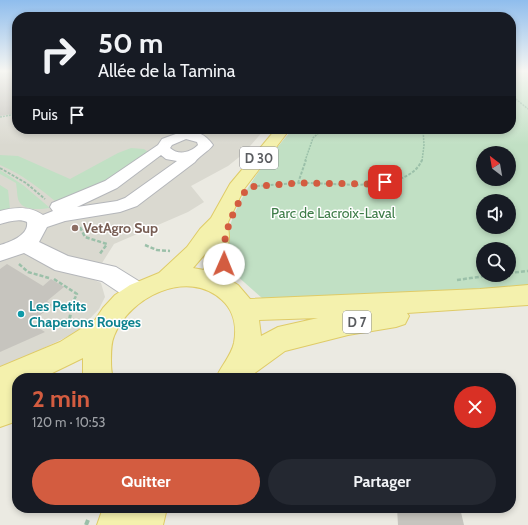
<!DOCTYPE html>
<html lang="fr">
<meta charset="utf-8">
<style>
body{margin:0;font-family:Cabin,sans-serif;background:#242831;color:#f1f3f6;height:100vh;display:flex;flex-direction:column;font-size:15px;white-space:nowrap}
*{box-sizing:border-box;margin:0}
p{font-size:13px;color:#9ea1a6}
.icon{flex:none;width:22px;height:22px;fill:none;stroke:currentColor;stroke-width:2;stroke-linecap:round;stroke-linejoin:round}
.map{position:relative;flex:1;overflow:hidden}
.sheet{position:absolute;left:12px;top:373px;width:504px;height:140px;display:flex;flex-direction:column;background:#171b24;border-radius:16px;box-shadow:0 2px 6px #0003}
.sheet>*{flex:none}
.top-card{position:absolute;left:12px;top:12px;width:504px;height:122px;border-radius:16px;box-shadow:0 2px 6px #0003;background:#171b24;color:#f1f3f6;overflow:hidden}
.needle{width:26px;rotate:329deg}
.controls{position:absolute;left:476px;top:146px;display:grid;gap:8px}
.controls a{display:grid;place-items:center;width:40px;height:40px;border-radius:50%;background:#171b24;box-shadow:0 2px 6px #0003;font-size:20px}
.pin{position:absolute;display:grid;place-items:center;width:34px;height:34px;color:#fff;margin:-17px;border-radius:8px;box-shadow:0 2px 6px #0006}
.me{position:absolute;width:44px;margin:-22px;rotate:1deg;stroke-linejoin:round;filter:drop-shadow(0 0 3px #0008)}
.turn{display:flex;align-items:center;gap:14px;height:84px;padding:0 20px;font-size:18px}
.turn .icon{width:52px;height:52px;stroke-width:2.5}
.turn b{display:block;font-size:28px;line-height:34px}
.then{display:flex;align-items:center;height:38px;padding:0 20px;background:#0003;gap:8px;font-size:15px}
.round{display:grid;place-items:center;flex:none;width:42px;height:42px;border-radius:21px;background:#242831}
.headline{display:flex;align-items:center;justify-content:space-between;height:68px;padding:0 20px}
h1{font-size:24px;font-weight:700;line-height:30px;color:#d35c40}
.button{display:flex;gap:8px;margin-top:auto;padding:8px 20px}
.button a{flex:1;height:46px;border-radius:24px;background:#d35c40;color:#fff;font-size:16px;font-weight:700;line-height:46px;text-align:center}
.button a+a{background:#242831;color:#f1f3f6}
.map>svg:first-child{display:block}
.education{fill:#dad9d0}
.green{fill:#c1e0c4;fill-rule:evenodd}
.building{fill:#c6c4be}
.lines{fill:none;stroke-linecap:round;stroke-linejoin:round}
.minor-casing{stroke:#b4b6ba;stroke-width:2}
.major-casing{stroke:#dfcb67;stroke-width:2}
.path-far4{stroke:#9bc0a9;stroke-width:1.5;stroke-dasharray:2 1;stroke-linecap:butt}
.path-far3{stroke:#9bc0a9;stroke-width:2;stroke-dasharray:3 1.5;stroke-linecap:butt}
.path-far2{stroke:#9bc0a9;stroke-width:2.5;stroke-dasharray:4 2;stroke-linecap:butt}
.path-far1{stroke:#9bc0a9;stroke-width:3;stroke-dasharray:5 2.5;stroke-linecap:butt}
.path{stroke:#9bc0a9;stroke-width:4;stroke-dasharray:6 3;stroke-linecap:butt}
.minor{fill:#fff;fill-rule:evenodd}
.major{fill:#f4f1ad;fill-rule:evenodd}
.route{stroke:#d35c40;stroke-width:7;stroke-dasharray:0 12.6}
.education-dot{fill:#8d6e63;stroke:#fff;stroke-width:1.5}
.culture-dot{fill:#0f9aa8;stroke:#fff;stroke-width:1.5}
.labels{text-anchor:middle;stroke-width:3;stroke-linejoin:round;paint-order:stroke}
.shield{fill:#fff;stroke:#8c8d90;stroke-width:1}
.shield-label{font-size:13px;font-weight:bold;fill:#5a5c60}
.park-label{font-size:14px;fill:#3e7c48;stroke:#fff}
.education-label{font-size:14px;font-weight:bold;fill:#785e54;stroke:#fff;text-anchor:start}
.culture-label{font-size:14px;font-weight:bold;fill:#0d838f;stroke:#fff;text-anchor:start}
</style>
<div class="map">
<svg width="528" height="525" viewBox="0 0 528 525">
<rect width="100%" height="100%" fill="#ebeae2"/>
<!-- education -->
<path class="education" d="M0 71H17V129H265L243 154 228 166 191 186 204 202 188 212 114 244 92 279 101 283 105 297 99 309 77 332 0 369Z"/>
<!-- green -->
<path class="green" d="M511 71H528V286L327 297 262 298 226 266C226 259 225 251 226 244 230 205 267 158 293 129H511ZM483 153H509V179H483ZM483 201H509V227H483ZM483 249H509V275H483Z
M131 148 144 149 148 152 96 189 59 204C40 189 22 174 0 165V155L18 156 70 179 118 153Z
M0 170 23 185 50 208C40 209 22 212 18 199 17 195 17 189 16 183L0 174Z
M0 185 8 190 10 209 0 214Z"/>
<!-- building -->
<path class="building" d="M0 71H13L17 113 0 116Z
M7 264 43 286 51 279 64 287 47 301 52 305 31 323 45 332 0 352V269Z
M397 508H460L464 525H398Z"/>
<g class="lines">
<!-- minor casing -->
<g class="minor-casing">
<path id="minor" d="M184 131C198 131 205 134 213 145 208 152 200 155 195 162L137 206 120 212 65 221 47 227 39 242 68 256 116 267 145 285 149 292 145 299 137 302 129 299 102 281 55 270 24 253 0 261V245C10 242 29 235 27 222 19 218 8 222 0 224V211C15 207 30 206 43 215L53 211 50 207 52 203 105 181 158 145 162 139ZM186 139 197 142 198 145C191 152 179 156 170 148L172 145ZM161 155 166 159 177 161 125 198 117 201 77 207 117 188Z"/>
</g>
<!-- major casing -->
<g class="major-casing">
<path id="major" d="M276 129H290L244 189 228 222 229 237 227 254V278L238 285 250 299 480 289 528 285V305L407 313 409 316 405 324 396 327 348 335 285 351 248 378H216C221 366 231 356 234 343 237 327 234 311 222 300 188 268 129 297 114 336 111 343 111 352 111 360 111 366 111 372 113 378H83V358L42 378H17V421L0 427V367L60 342 95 320 103 308 115 295 130 285 159 273 187 247 200 229 211 218 230 184ZM205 254 204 270 193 268ZM318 318 278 327 261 336 259 320Z
M103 508H167L163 525H97Z"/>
</g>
<!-- path-far4 -->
<path class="path-far4" d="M511 95 528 109
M0 117 17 114
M305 161 313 138 323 129
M422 161 424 145 423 129"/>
<!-- path-far3 -->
<path class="path-far3" d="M0 168 26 183 45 199
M298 183 306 160
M257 186C274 185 290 183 306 183 336 183 408 194 422 160"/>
<!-- path-far2 -->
<path class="path-far2" d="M80 227 85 237 107 244 99 255
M145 245 157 250 170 251
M19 264 28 272 49 278
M509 273 528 271
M54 279 77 294 73 302
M457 280 492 275"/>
<!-- path-far1 -->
<path class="path-far1" d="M68 327 73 301"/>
<!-- path -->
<path class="path" d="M86 525 88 520"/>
<!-- minor -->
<use href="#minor" class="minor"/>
<!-- major -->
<use href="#major" class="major"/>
</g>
<!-- sky -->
<linearGradient id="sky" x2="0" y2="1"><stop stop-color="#8fbded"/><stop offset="0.49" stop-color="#f6f6f2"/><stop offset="1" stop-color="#f6f6f2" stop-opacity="0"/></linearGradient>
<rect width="528" height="145" fill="url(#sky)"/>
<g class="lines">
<!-- route -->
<path class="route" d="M224 264C221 236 233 210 248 187L298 183 372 184 385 182"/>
</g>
<!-- markers -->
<circle class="education-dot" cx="75" cy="228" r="4"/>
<circle class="culture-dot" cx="21" cy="314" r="4"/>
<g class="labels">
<!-- shield labels -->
<g class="shield">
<rect x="240" y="147" width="38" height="22" rx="3"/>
<rect x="343" y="311" width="28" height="22" rx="3"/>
</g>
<g class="shield-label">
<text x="259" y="163">D 30</text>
<text x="357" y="327">D 7</text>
</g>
<!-- park labels -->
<g class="park-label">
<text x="333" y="218">Parc de Lacroix-Laval</text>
</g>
<!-- education labels -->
<g class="education-label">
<text x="83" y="233">VetAgro Sup</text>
</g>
<!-- culture labels -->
<g class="culture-label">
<text x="29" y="311">Les Petits<tspan x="29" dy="16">Chaperons Rouges</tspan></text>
</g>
</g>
</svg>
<div class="controls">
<a><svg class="needle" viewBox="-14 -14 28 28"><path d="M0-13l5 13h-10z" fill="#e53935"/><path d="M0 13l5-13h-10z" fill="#9ea1a6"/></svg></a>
<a><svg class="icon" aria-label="sound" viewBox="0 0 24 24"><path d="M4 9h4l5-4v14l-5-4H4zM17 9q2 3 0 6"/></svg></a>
<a><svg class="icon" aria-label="search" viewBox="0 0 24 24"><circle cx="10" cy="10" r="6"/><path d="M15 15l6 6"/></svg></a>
</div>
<div class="pin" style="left:385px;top:182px;background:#d93025"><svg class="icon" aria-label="arrive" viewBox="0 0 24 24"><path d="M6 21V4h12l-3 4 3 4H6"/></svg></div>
<svg class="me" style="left:224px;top:264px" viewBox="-20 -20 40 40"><circle r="19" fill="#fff"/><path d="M0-13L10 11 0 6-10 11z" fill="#d35c40"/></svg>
<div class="top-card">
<div class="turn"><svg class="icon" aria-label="right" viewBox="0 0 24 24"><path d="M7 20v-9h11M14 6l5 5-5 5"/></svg><div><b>50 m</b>Allée de la Tamina</div></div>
<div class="then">Puis<svg class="icon" aria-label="arrive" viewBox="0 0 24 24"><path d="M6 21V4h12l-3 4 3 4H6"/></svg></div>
</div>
<section class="sheet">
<div class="headline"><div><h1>2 min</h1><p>120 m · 10:53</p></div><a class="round" style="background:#d93025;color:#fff"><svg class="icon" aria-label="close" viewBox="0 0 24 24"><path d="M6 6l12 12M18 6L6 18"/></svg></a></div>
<div class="button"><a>Quitter</a><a>Partager</a></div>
</section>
</div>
